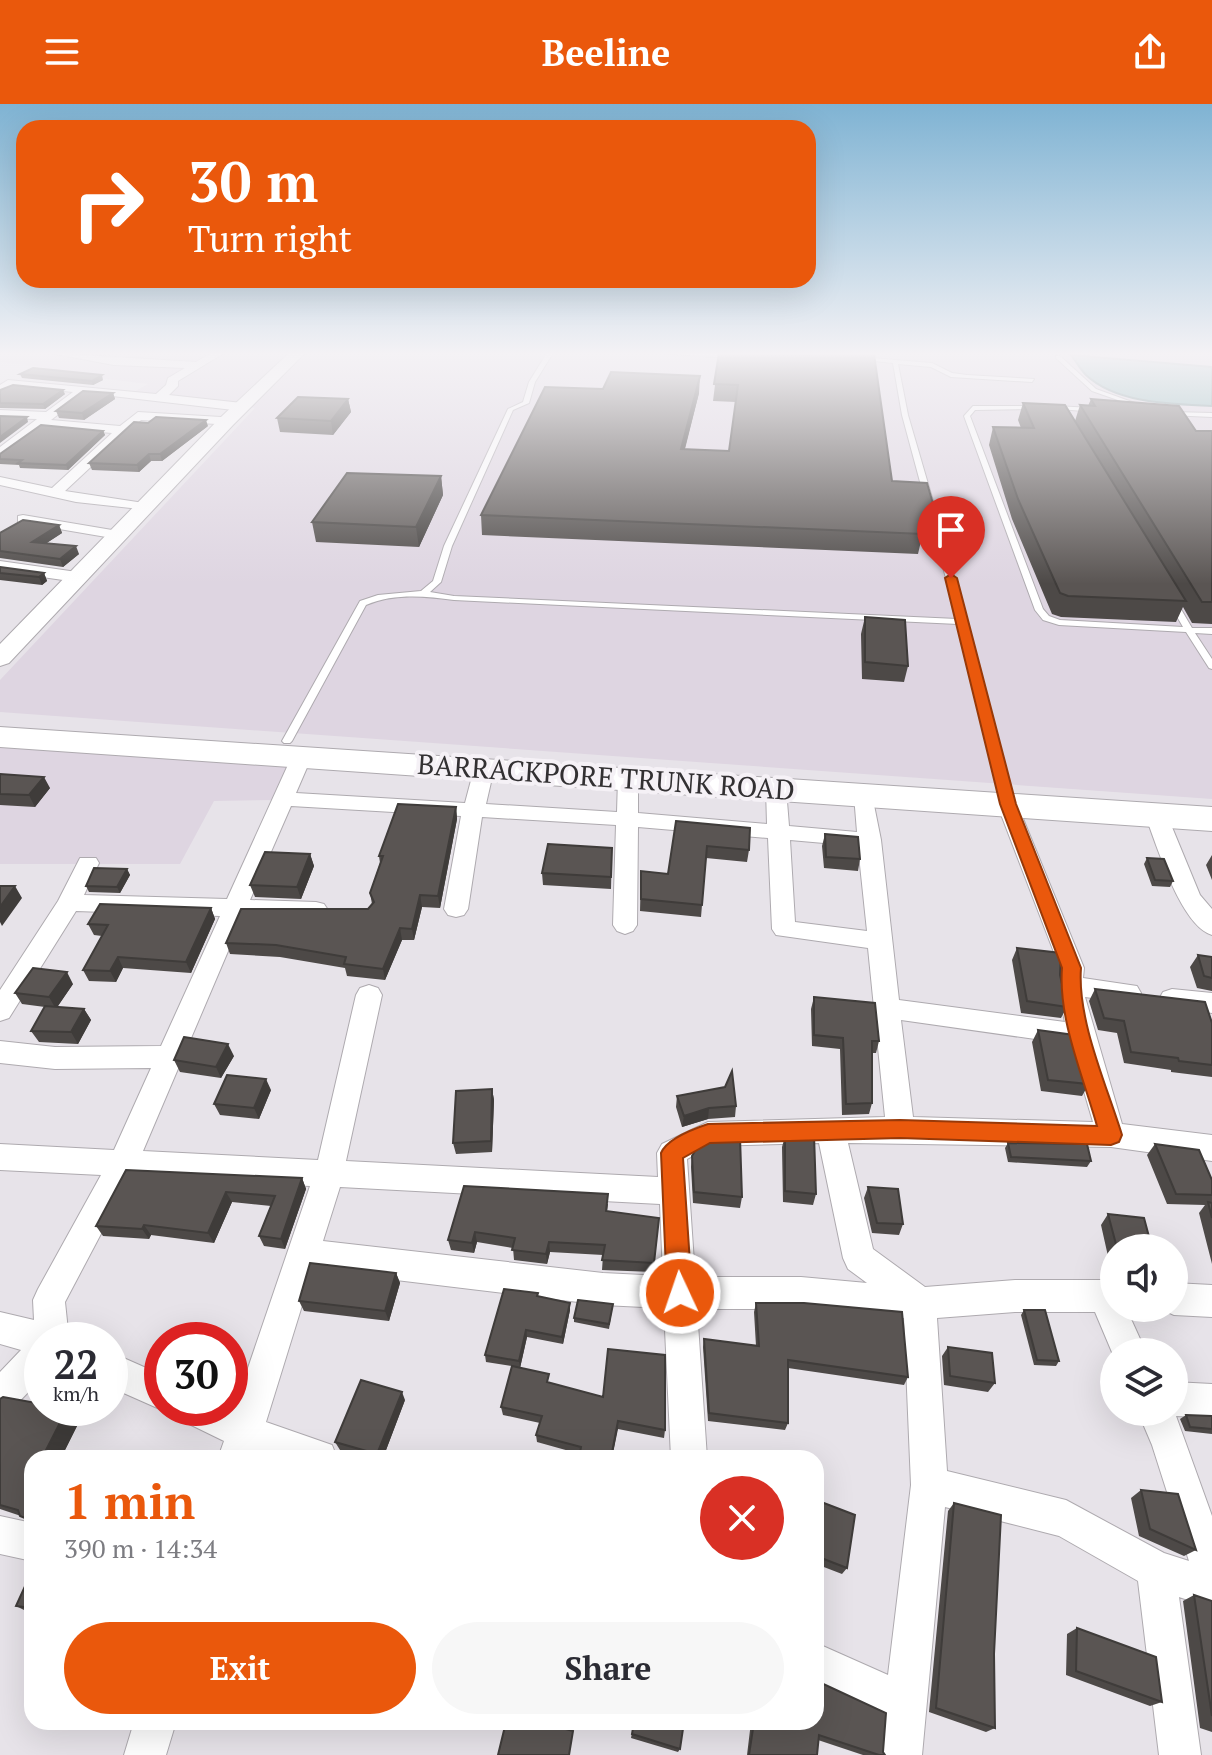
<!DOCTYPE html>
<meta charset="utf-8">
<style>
body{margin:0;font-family:"PT Serif",serif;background:#f7f7f7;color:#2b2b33;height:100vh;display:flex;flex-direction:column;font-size:30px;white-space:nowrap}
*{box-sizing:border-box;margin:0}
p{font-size:26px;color:#7c7c81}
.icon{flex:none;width:44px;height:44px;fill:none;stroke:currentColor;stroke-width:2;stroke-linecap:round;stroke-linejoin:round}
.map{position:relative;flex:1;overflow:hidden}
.sheet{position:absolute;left:24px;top:1346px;width:800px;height:280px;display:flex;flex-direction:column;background:#fff;border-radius:24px;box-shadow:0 8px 32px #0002}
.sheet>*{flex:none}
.hud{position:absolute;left:16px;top:16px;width:800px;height:168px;border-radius:24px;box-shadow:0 8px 32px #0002;background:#ea580c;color:#fff;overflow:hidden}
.buttons{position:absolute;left:1100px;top:1130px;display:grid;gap:16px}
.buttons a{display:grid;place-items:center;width:88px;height:88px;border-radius:50%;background:#fff;box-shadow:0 8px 32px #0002;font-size:40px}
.speed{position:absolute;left:24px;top:1218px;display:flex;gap:16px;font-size:40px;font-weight:700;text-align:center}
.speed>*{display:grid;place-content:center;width:104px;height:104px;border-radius:50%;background:#fff;box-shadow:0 8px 32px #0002;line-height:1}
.speed small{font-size:20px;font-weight:400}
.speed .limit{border:12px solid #d22;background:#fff;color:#111}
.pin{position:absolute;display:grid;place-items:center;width:68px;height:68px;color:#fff;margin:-82px -34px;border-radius:50% 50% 50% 0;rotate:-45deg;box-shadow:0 0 8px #0007}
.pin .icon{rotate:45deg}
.me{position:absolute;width:88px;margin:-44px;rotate:357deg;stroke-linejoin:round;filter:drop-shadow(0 0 6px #0008)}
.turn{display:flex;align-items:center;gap:28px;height:168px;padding:0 40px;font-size:36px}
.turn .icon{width:104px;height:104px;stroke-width:2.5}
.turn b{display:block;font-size:56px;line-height:68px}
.round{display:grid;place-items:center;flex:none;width:84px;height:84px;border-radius:42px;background:#f7f7f7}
.summary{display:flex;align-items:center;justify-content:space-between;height:136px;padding:0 40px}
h1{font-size:48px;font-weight:800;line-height:60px;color:#ea580c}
.button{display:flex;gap:16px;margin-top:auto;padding:16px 40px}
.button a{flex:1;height:92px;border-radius:48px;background:#ea580c;color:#fff;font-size:32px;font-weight:800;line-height:92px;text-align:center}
.button a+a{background:#f7f7f7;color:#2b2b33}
header{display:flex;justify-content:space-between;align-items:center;height:104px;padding:0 40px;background:#ea580c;color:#fff;font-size:36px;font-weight:800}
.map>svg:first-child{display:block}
.built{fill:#ded5e1}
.water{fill:#83b2b4;stroke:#6b8b8d;stroke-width:2}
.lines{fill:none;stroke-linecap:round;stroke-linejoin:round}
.lane-casing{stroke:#aeaaaf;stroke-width:2}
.street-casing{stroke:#aeaaaf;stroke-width:2}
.secondary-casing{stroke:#aeaaaf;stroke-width:2}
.primary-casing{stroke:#aeaaaf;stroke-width:2}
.lane{fill:#fff;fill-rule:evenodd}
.street{fill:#fff;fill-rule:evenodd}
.secondary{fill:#fff;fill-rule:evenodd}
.primary{fill:#fff;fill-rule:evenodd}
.wall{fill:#4d4947}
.shaded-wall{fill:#3f3c3a}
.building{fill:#5a5553;stroke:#3f3c3a;stroke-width:2}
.route{fill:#ea580c;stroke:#983908;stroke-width:2}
.labels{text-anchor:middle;stroke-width:8;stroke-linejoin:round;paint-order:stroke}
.street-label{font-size:28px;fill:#323032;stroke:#f5f1f6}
</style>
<header><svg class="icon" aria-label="menu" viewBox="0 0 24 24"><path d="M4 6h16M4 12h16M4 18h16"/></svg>Beeline<svg class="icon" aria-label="share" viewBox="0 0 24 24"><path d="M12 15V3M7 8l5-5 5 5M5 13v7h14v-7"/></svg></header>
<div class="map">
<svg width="1212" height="1651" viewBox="0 0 1212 1651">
<rect width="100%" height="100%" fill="#e7e3e9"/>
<!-- built -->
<path class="built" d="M0 249H1212V695L0 608V576L255 304 130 290 148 280 41 267 46 263 0 258Z
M0 630 298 647 275 696 214 697 180 760H0Z"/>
<!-- water -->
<path class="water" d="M1071 251 1212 263V302C1173 300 1117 300 1086 271 1080 265 1076 257 1071 251Z"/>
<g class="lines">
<!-- lane casing -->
<g class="lane-casing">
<path id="lane" d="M547 249H553L535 278 529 299 513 306 452 442 441 478 430 488 454 492 957 515 902 311 893 259 856 255 859 253 932 259 952 269 967 271 1034 275 1032 278 951 273 931 263 898 260 908 311 949 452 1013 700 1012 702H1004L1003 700 958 520 454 496C425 492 394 489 366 501L292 637 290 639H284L282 637 360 497 378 491 421 487 433 477 444 442 508 305 523 298 529 278Z
M657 249H706L735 252 732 254Z
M1056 252H1060L1096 285 1143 302 1138 303 1092 287 1056 254Z
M1036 302 1038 305 975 306 970 312 1043 505 1049 512 1060 516 1183 523 1168 497 1175 495 1192 524H1212V530L1195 529 1212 555V565L1209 564 1186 528 1059 521 1043 516 1035 506 964 312 973 302Z
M1054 302 1094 304 1097 306 1094 308 1060 305 1058 308Z
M1171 308 1212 309V313L1169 311Z"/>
</g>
<!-- street casing -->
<g class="street-casing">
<path id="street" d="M50 249 196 258 211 249H224L178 277V282L169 291 242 299 248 303 242 307 86 289 51 316 120 322 138 308 221 313 223 316 217 320 141 316 65 387 144 399 149 400V406L76 398 0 381V373L52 384 112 329 42 323 0 353V343L37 315 0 314V306L46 308 73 288 14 282 0 289V281L8 276 156 290 166 281 168 274 185 264 114 261Z
M23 411 118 427 125 431 118 435 18 418V412Z
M0 457 77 468 85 473 77 478 0 467Z
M302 646 312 652 296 689 465 699 474 665 484 659 494 665 486 700 617 708 618 675 628 669 638 675V709L767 720 766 685 776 679 786 685 789 722 857 728 854 691 864 684 871 686 881 736 899 896 1065 918 1057 882 1060 864 997 700 1008 693 1015 695 1084 864 1083 874 1137 882 1141 889 1137 896 1128 899 1085 893 1122 1020 1212 1031V1057L1111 1043 848 1039 873 1145 925 1183 1015 1176H1114V1204H1126L1146 1248H1114V1253L1095 1208H1015L937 1214 947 1367 1066 1396 1164 1449 1189 1457 1152 1341 1138 1308H1174V1278L1212 1280V1314L1176 1312 1212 1412V1504L1179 1493 1201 1651H1159L1138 1477 1059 1432 945 1403 922 1651H880L883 1611 816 1580V1539L888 1571 911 1381 904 1214 801 1205H697L707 1354H671L664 1204 603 1201 313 1166 266 1318 332 1341 337 1354H267L255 1350 254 1354H218L224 1337 181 1316 176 1304 234 1305 310 1082 131 1073 65 1198 69 1236H42V1274L12 1305 0 1310V1268L21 1246 0 1240V1208L34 1216 33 1196 38 1185 101 1071 0 1066V1040L114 1046 151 964 55 965 0 959V937L55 943 161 942 220 812 76 807 9 914 0 917V886L58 797 80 754H96L99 759 84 791 227 795 292 652ZM291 702 461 712 444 805 448 811 456 813 464 811 468 805 482 713 616 721 613 821 617 827 625 830 633 827 637 821 638 723 768 734 772 825 776 831 868 844 885 1013 708 1018 662 1040 657 1049 658 1073 346 1057 382 891 378 884 369 881 360 884 356 891 318 1056 143 1047 243 812 316 814 324 812 328 806 324 800 316 798 250 796ZM790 736 858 742 867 827 795 818ZM901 916 1070 940 1093 1018 913 1013ZM819 1039 843 1154 848 1165 867 1179 801 1173H695L687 1055 712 1042ZM340 1083 660 1100 663 1172 603 1169 323 1137Z
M1156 704 1167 711 1200 791 1212 805V831C1180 821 1157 741 1145 711Z
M1172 885 1212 889V909L1163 902 1159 895 1163 888Z
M1174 1179 1212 1181V1213L1174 1211 1163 1206 1174 1204Z
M110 1248 162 1271V1304H168L162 1306 110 1283Z
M0 1412 32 1419V1457L0 1450Z
M134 1618H176L166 1651H124Z"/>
</g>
<!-- secondary casing -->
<g class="secondary-casing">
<path id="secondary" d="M289 249H305L233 321 9 559 0 562V540L221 313Z"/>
</g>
<!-- primary casing -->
<g class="primary-casing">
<path id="primary" d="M0 623 1212 703V727L0 643Z"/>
</g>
<!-- lane -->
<use href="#lane" class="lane"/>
<!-- street -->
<use href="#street" class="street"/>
<!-- secondary -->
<use href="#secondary" class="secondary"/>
<!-- primary -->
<use href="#primary" class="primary"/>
</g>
<!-- wall -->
<path class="wall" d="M719 249 892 377 938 417 933 437H921L918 450 482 431 481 411 603 285 699 289 685 345 729 347 736 298 713 297Z
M20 270 103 276 93 281 22 274Z
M0 286 65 290 45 305 0 304Z
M113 289 115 295 84 316 59 314 56 307Z
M348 295 351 308 333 331 280 328 277 314Z
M1091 295 1196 327H1212V520L1192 519 1183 503 1176 518 1061 513 1052 510 1012 415 989 341 993 323 1021 324 1018 316 1023 299 1075 317 1080 301 1088 302Z
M208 322 162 357H151L139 368 92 366 89 359Z
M103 327 105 331 68 366 20 364 19 361 0 360V355Z
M441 372 443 391 419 443 316 438 312 418Z
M59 421 62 429 45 440 79 450 63 463 0 454V429Z
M0 463 44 469 47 477 42 481 0 476Z
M865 513 908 562 904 578 862 575 861 530Z
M0 670 50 684 35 703 0 701Z
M456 703 457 715 440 804 422 803 414 836H402L385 876 347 872 345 864 280 853 230 850 226 839 368 805 372 800 370 789 380 759 379 752Z
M676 717 749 746 747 758 706 754 701 813 640 807 641 767 668 770Z
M825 730 860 755 858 767 824 764 822 742Z
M612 744 611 785 543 781 542 769Z
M310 750 314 762 301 795 255 793 250 781Z
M1212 751V776L1206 761Z
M1147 754 1173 777 1170 783 1152 782 1144 760Z
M127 765 130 771 120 789 89 788 86 782Z
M211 804 215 815 191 869 123 864 116 878 89 877 83 866 102 832 94 831 88 820Z
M1017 844 1060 871 1067 903 1061 914 1021 909 1012 856Z
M1198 851 1212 853V887L1197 884 1190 863Z
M73 880 57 903 84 905 91 916 78 940 39 938 31 927 45 903 22 900 15 889Z
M1095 885 1212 919V973L1171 968V966L1124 959 1117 929 1098 926 1089 897Z
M814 893 879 937 876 949H872V999L869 1010 842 1011 840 945 812 942 811 905Z
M1038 926 1089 980 1082 992 1041 987 1032 938Z
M234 952 221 974 180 968 174 956Z
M492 985 494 996 492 1048 456 1050 453 1039Z
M271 986 259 1015 220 1011 214 1000Z
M677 992 736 1002 735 1013 708 1015 682 1023 676 1003Z
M785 1032 816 1090 813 1101 783 1098 782 1043Z
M1008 1039 1091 1057 1087 1063 1008 1058 1005 1044Z
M1155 1040 1212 1076V1160L1199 1109 1205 1101 1167 1100 1147 1051Z
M692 1052 742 1093 740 1104 693 1099 691 1063Z
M126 1066 302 1074 306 1085 285 1145 264 1142 259 1132 271 1102 232 1098 214 1139 151 1131 149 1135 103 1132 96 1122Z
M464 1082 608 1100 607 1108 659 1114 653 1168 602 1166 603 1151 550 1148 547 1160 514 1156 513 1144 477 1138 474 1149 451 1146 448 1136Z
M868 1083 903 1120 899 1131 872 1129 864 1094Z
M1108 1110 1152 1144H1114V1170H1112L1101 1121Z
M396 1169 400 1179 389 1217 304 1207 299 1197Z
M538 1189V1193L570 1206 563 1240 527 1233 520 1264 550 1279 665 1326 664 1334 618 1325 580 1350 537 1338 536 1331 540 1319 503 1311 501 1303 512 1262 486 1258 485 1251Z
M756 1199 908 1273 904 1281 788 1264V1319L785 1326 708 1317 703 1243 704 1235 756 1242 754 1208Z
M613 1200 609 1225 574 1218V1214Z
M1024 1206 1059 1257 1056 1262 1034 1261 1021 1211Z
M948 1243 995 1279 988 1288 944 1281 942 1252Z
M0 1295 67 1305 80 1316 61 1354H32V1420L21 1412 0 1405Z
M405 1296 383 1354H366L340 1346 335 1338Z
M1186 1311 1212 1312V1330L1185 1327 1180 1315Z
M1141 1386 1196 1446 1184 1452 1139 1432 1131 1394Z
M816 1396 847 1464 842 1470 816 1460Z
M954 1399 994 1550 995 1624 986 1628 929 1608 948 1407Z
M32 1467V1510L16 1502Z
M1194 1491 1212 1497V1628L1200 1624 1183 1497Z
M1077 1524 1162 1598 1150 1602 1066 1571 1067 1530Z
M819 1578 885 1651H863L818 1636 817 1651H747L751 1618H816Z
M634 1618 680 1645 678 1648 631 1634Z"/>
<!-- shaded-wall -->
<path class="shaded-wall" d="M102 271 103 276 93 281 92 277Z
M700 272 699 289 680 363 681 345Z
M63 286 65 290 45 305 43 300Z
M113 289 115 295 84 316 82 309Z
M348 295 351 308 333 331 331 317Z
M27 313 28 318 0 339V333Z
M206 316 208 322 162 357 160 350Z
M103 327 105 331 68 366 66 361Z
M149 350 151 357 139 368 137 361Z
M441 372 443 391 419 443 416 423Z
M59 421 62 429 36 446 32 438Z
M76 442 79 450 63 463 60 455Z
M44 469 47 477 42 481 39 473Z
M44 673 50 684 35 703 29 691Z
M456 703 457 715 440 804 438 792Z
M310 750 314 762 301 795 297 783Z
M127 765 130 771 120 789 117 783Z
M15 782 22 794 2 822 0 818V803Z
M420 791 422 803 414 836 412 825Z
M211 804 215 815 191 869 186 858Z
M400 824 402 836 385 876 383 865Z
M118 853 123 864 116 878 110 867Z
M67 868 73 880 56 905 49 893Z
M84 905 91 916 78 940 71 928Z
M228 940 234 952 221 974 216 963Z
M266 975 271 986 259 1015 254 1004Z
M492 985 494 996 492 1048 491 1037Z
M709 1004 708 1015 682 1023 684 1012Z
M302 1074 306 1085 285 1145 281 1135Z
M226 1088 232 1098 214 1139 208 1129Z
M144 1121 151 1131 149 1135 142 1125Z
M475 1128 477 1138 474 1149 472 1139Z
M549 1138 550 1148 547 1160 546 1150Z
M396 1169 400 1179 389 1217 385 1207Z
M570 1199V1206L563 1240 562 1233Z
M526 1226 527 1233 520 1264 519 1257Z
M402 1288 405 1296 383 1354H379L377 1350Z
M67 1305 80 1316 61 1354H42Z
M618 1317V1325L612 1354H611Z"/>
<!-- building -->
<path class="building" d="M719 249 809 251V249L874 250 892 377 927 379 938 417H920L923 430 481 411 545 283 603 285 611 268 700 272 681 345 729 347 738 281 714 280Z
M33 264 102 271 92 277 20 270Z
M13 281 63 286 43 300 0 299V286Z
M83 287 113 289 82 309 56 307Z
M298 293 348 295 331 317 277 314Z
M1091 295 1179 302 1196 327H1212V498H1202L1080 301 1095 302Z
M1023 299 1065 301 1186 497 1068 492 1060 489 1018 395 993 323 1034 324Z
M0 312 27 313 0 333Z
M156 313 206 316 160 350H149L137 361 89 359 134 318 148 319Z
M41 321 103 327 66 361 18 359 22 356 0 355V350Z
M347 369 441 372 416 423 312 418Z
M23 416 59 421 32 438 76 442 60 455 0 447V429Z
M0 463 44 469 39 473 0 469Z
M865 513 905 516 908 562 865 558Z
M0 670 44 673 29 691 0 690Z
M398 700 456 703 438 792 420 791 412 825 400 824 383 865 344 860 346 853 276 841 226 839 241 805H368L374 798 370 789 383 752H379Z
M676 717 750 724 749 746 707 742 702 801 641 795V767L668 770Z
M825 730 858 733 860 755 826 753Z
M548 740 612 744 611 773 542 769Z
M265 748 310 750 297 783 250 781Z
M1147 754 1164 755 1173 777 1155 776Z
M94 764 127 765 117 783 86 782Z
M0 782H15L0 803Z
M100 800 211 804 186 858 118 853 110 867 83 866 108 821 88 820Z
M1017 844 1061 849 1060 871 1067 903 1027 897Z
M1198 851 1212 853V874L1204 872Z
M33 864 67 868 49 893 15 889Z
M1095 885 1205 898 1212 919V961L1179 957 1178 954 1131 948 1124 917 1104 914Z
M814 893 875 899 879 937H872V999L846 1000 843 934 814 931Z
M45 902 84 905 71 928 31 927Z
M1038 926 1074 931 1089 980 1048 976Z
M184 933 228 940 216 963 174 956Z
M732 967 736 1002 709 1004 684 1012 677 992 725 983Z
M227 971 266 975 254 1004 214 1000Z
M492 985 491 1037 453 1039 456 987Z
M814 1031 816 1090 785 1087V1032Z
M740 1033 742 1093 694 1088 692 1052 698 1042 714 1034Z
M1008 1039 1087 1040 1091 1057 1011 1053Z
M1155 1040 1199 1046 1212 1076V1091L1176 1090Z
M126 1066 302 1074 281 1135 259 1132 275 1092 226 1088 208 1129 144 1121 142 1125 96 1122Z
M464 1082 608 1090 606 1107 659 1114 654 1159 602 1156 605 1141 549 1138 546 1150 512 1146 515 1134 475 1128 472 1139 448 1136Z
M868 1083 898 1085 903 1120 877 1119Z
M1208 1098 1212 1099V1114Z
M1108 1110 1144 1114 1152 1144H1117Z
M310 1159 396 1169 385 1207 299 1197Z
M504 1185 538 1189 537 1192 570 1199 562 1233 526 1226 519 1257 485 1251Z
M578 1196 613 1200 609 1220 574 1214Z
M756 1199H804L902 1208 908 1273 788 1256V1319L709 1309 704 1235 759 1242Z
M1024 1206H1045L1059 1257 1037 1256Z
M948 1243 992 1249 995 1279 950 1272Z
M608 1245 665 1251V1326L618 1317 611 1354H579L581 1343 536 1331 542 1312 501 1303 512 1262 549 1270 547 1278 603 1293Z
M361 1276 402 1288 377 1350 335 1338Z
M3 1293 42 1300V1304L67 1305 42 1354H32V1417L20 1412 18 1406 0 1401V1295Z
M1186 1311 1212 1312V1325L1190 1323Z
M146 1349 178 1354H144Z
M1141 1386 1178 1390 1196 1446 1150 1425Z
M816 1396 855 1411 847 1464 816 1452Z
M954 1399 1001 1411 994 1550 995 1624 936 1604Z
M32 1467V1504L16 1502Z
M1194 1491 1212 1497V1612Z
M1077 1524 1156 1553 1162 1598 1076 1567Z
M816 1562H817L819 1578 886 1609 883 1648 885 1651H879L819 1631 817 1651H749L754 1618H816Z
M506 1618H540L573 1627 569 1651H498Z
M634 1618H684L680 1645 632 1630Z"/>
<!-- sky -->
<linearGradient id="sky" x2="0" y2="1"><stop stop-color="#7fb3d3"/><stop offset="0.52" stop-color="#f4f2f5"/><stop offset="1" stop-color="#f4f2f5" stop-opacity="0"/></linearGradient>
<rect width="1212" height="480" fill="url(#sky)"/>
<!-- route -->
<path class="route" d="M951 470 957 474 1016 700 1081 864C1077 916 1107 982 1122 1031L1119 1038 1111 1041 900 1034 710 1039 683 1054 692 1189 688 1198 680 1201 671 1198 667 1189 661 1049C667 1035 693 1025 708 1020L900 1016 1097 1022C1083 972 1058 915 1062 864L1000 700 945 474Z"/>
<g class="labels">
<!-- street labels -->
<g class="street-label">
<text transform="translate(606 673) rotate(4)" y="10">BARRACKPORE TRUNK ROAD</text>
</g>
</g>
</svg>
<div class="buttons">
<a><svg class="icon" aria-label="sound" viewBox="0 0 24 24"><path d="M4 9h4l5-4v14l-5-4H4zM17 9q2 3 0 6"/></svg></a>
<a><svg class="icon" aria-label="layers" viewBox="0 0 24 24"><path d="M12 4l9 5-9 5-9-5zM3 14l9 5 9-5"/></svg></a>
</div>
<div class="speed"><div>22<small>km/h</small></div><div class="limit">30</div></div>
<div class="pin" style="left:951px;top:474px;background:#d93025"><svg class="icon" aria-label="arrive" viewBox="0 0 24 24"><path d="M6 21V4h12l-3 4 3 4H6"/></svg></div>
<svg class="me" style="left:680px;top:1189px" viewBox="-20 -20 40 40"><circle r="17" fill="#ea580c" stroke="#fff" stroke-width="3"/><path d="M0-11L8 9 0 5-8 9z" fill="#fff"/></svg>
<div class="hud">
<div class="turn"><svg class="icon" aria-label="right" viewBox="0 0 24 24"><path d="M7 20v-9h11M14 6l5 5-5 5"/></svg><div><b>30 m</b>Turn right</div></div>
</div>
<section class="sheet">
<div class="summary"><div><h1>1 min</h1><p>390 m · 14:34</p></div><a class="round" style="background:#d93025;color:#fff"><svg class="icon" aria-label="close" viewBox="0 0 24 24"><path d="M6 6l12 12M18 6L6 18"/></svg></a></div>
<div class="button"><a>Exit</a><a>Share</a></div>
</section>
</div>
